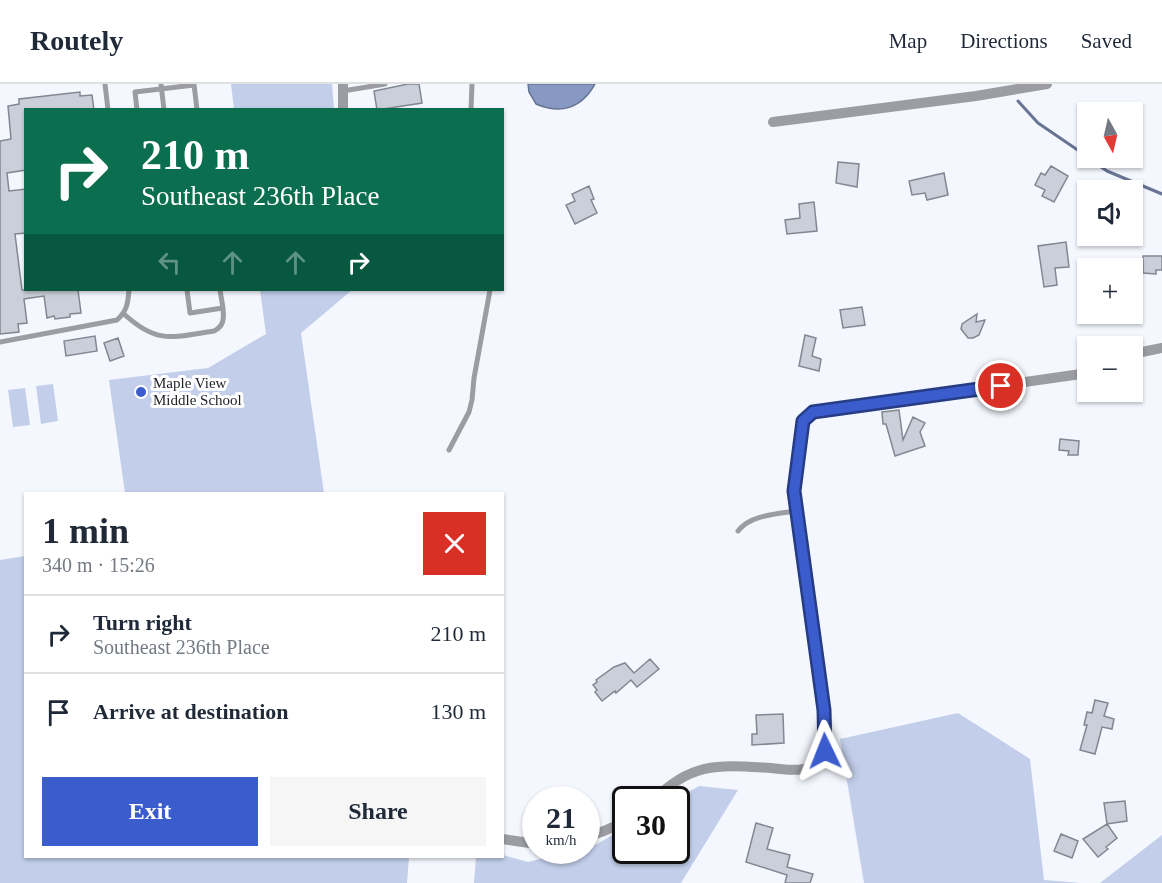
<!DOCTYPE html>
<meta charset="utf-8">
<style>
body{margin:0;font-family:Georgia,serif;background:#f6f6f7;color:#1f2937;height:100vh;display:flex;flex-direction:column;font-size:22px;white-space:nowrap}
*{box-sizing:border-box;margin:0}
p{font-size:20px;color:#747a83}
.icon{flex:none;width:33px;height:33px;fill:none;stroke:currentColor;stroke-width:2;stroke-linecap:round;stroke-linejoin:round}
.map{position:relative;flex:1;overflow:hidden}
.details{position:absolute;left:24px;top:408px;width:480px;height:366px;display:flex;flex-direction:column;background:#fff;border-radius:0px;box-shadow:0 2px 4px #0004}
.details>*{flex:none}
.hud{position:absolute;left:24px;top:24px;width:480px;height:183px;border-radius:0px;box-shadow:0 2px 4px #0004;background:#0b6e4f;color:#fff;overflow:hidden}
.needle{width:39px;rotate:172deg}
.controls{position:absolute;left:1077px;top:18px;display:grid;gap:12px}
.controls a{display:grid;place-items:center;width:66px;height:66px;border-radius:0px;background:#fff;box-shadow:0 2px 4px #0004;font-size:30px}
.speed{position:absolute;left:522px;top:702px;display:flex;gap:12px;font-size:30px;font-weight:700;text-align:center}
.speed>*{display:grid;place-content:center;width:78px;height:78px;border-radius:50%;background:#fff;box-shadow:0 2px 4px #0004;line-height:1}
.speed small{font-size:15px;font-weight:400}
.speed .limit{border:3px solid #111;border-radius:9px;background:#fff;color:#111}
.pin{position:absolute;display:grid;place-items:center;width:51px;height:51px;color:#fff;margin:-26px;border:3px solid #fff;border-radius:50%;box-shadow:0 2px 6px #0007}
.me{position:absolute;width:66px;margin:-33px;rotate:358deg;stroke-linejoin:round;filter:drop-shadow(0 0 4px #0008)}
.turn{display:flex;align-items:center;gap:21px;height:126px;padding:0 18px;font-size:27px}
.turn .icon{width:78px;height:78px;stroke-width:2.5}
.turn b{display:block;font-size:42px;line-height:51px}
.lanes{display:flex;align-items:center;height:57px;padding:0 18px;background:#0003;justify-content:center;gap:30px;direction:ltr}
.lanes .off{opacity:.35}
.round{display:grid;place-items:center;flex:none;width:63px;height:63px;border-radius:0px;background:#f6f6f7}
.head{display:flex;align-items:center;justify-content:space-between;height:102px;padding:0 18px}
h1{font-size:36px;font-weight:700;line-height:45px}
.cta{display:flex;gap:12px;margin-top:auto;padding:12px 18px}
.cta a{flex:1;height:69px;border-radius:0px;background:#3b5ccd;color:#fff;font-size:24px;font-weight:700;line-height:69px;text-align:center}
.cta a+a{background:#f6f6f7;color:#1f2937}
ul{padding:0;list-style:none}
li{display:flex;align-items:center;gap:18px;height:78px;padding:0 18px;border-top:2px solid #e0e1e3}
li div{flex:1}
li b{display:block;font-size:22px}
li em{font-style:normal}
header{display:flex;align-items:center;gap:36px;box-sizing:border-box;height:84px;padding:0 30px;background:#fff;border-bottom:2px solid #e0e1e3}
header strong{font-size:28px}
nav{display:flex;gap:33px;margin-inline-start:auto;font-size:21px}
.map>svg:first-child{display:block}
.green{fill:#c2ceea}
.water{fill:#8798c3;stroke:#677493;stroke-width:1.5}
.lines{fill:none;stroke-linecap:round;stroke-linejoin:round}
.stream{stroke:#677493;stroke-width:3}
.building{fill:#cacfda;stroke:#838791;stroke-width:1.5}
.lane{stroke:#9b9da2;stroke-width:5}
.street{stroke:#9b9da2;stroke-width:10}
.route-casing{stroke:#263c85;stroke-width:15}
.route{stroke:#3b5ccd;stroke-width:10}
.poi-dot{fill:#3b5ccd;stroke:#fff;stroke-width:2}
.labels{text-anchor:middle;stroke-width:6;stroke-linejoin:round;paint-order:stroke}
.poi-label{font-size:15px;fill:#1d1f23;stroke:#fff;text-anchor:start}
</style>
<header>
<strong>Routely</strong>
<nav><a>Map</a><a>Directions</a><a>Saved</a></nav>
</header>
<div class="map">
<svg width="1162" height="799" viewBox="0 0 1162 799">
<rect width="100%" height="100%" fill="#f4f7fe"/>
<!-- green -->
<path class="green" d="M231 0H332L334 25H234Z
M260 206H352L301 249 324 409H125L109 296 208 284 266 250Z
M53 300 58 337 41 340 36 302Z
M25 304 30 341 13 343 8 306Z
M25 472 26 772 409 773 407 799H0V476Z
M958 629 1030 675 1044 796 1081 799H864L840 655Z
M699 702 738 706 681 799H474L476 773 503 771 528 778 573 767 586 766 587 763 597 760 625 744 626 766H676V715Z
M1162 751V799H1100Z"/>
<!-- water -->
<path class="water" d="M528 0H595C582 24 561 31 536 20L529 8Z"/>
<g class="lines">
<!-- stream -->
<path class="stream" d="M1018 17 1038 39 1088 73
M1088 74 1107 87 1162 110"/>
</g>
<!-- building -->
<path class="building" d="M408 0H419L422 19 377 26 374 7Z
M80 8V12L92 11 94 26H26V86L7 89 9 107 26 105V149L15 150 22 206H78L81 229 70 230V233L55 235 54 232 47 234 44 212 24 215 27 239 18 240 19 248 0 250V57L11 55 8 22 19 20V15Z
M838 78 859 80 857 103 836 99Z
M1051 82 1068 92 1054 118 1042 112 1045 106 1035 101 1041 89 1045 91Z
M944 89 948 111 927 116 925 109 912 111 909 97Z
M589 102 594 115 591 116 597 129 575 140 566 121 575 117 572 110Z
M814 118 817 147 787 150 785 136 800 134 799 120Z
M1066 158 1069 183 1055 184 1057 201 1044 203 1038 162Z
M1143 172H1162V186H1156V190L1143 189Z
M862 223 865 241 843 244 840 226Z
M977 230 976 238 985 236 979 251 973 254H968L961 245 962 240Z
M805 251 816 254 812 272 821 275 819 287 799 282Z
M95 252 97 267 66 272 64 257Z
M118 254 124 272 110 277 104 259Z
M899 326 903 356 913 333 925 339 920 348 925 362 895 372 886 340H883L882 328Z
M1060 355 1079 357 1078 371H1068L1069 367 1059 366Z
M650 575 659 585 637 603 631 596 616 609 615 607 602 617 595 608 597 606 593 601 597 598 596 596 614 583 625 579 634 589Z
M1095 616 1108 619 1104 632 1114 635 1112 645 1102 643 1095 670 1080 666 1087 641H1084L1087 628 1092 629Z
M783 630 784 659 752 661V650H757L756 631Z
M1125 717 1127 737 1107 740 1104 719Z
M756 739 773 744 767 765 790 771 787 783 813 790 810 799H785L787 791 746 778Z
M1107 740 1117 754 1106 763 1108 765 1098 773 1083 755Z
M1061 750 1078 757 1072 774 1054 767Z"/>
<g class="lines">
<!-- lane -->
<path class="lane" d="M105 0 108 26
M161 0 164 26
M194 0 197 26
M343 7 385 0
M137 26 135 8 194 1
M471 26 472 0
M187 206 190 229 223 224 220 206
M124 230C158 261 172 253 214 247 224 242 224 235 223 224
M0 258 117 236C127 227 128 219 129 206
M449 366 469 328 472 316 474 294 490 206
M738 447C750 431 777 430 796 427"/>
<!-- street -->
<path class="street" d="M343 0V26
M773 38 976 12 1047 0
M1132 270 1162 264
M654 716C692 677 720 681 771 684 794 686 800 689 821 678L825 667 824 626 794 407 803 337 813 328 1088 289
M586 753 604 747 626 737
M502 755 536 760"/>
</g>
<g class="lines">
<!-- route casing -->
<g class="route-casing">
<path id="route" d="M825 667 824 626 794 407 803 337 813 328 1001 302"/>
</g>
<!-- route -->
<use href="#route" class="route"/>
</g>
<!-- markers -->
<circle class="poi-dot" cx="141" cy="308" r="6"/>
<g class="labels">
<!-- poi labels -->
<g class="poi-label">
<text x="153" y="304">Maple View<tspan x="153" dy="17">Middle School</tspan></text>
</g>
</g>
</svg>
<div class="controls">
<a><svg class="needle" viewBox="-14 -14 28 28"><path d="M0-13l5 13h-10z" fill="#e53935"/><path d="M0 13l5-13h-10z" fill="#747a83"/></svg></a>
<a><svg class="icon" aria-label="sound" viewBox="0 0 24 24"><path d="M4 9h4l5-4v14l-5-4H4zM17 9q2 3 0 6"/></svg></a>
<a>+</a>
<a>−</a>
</div>
<div class="speed"><div>21<small>km/h</small></div><div class="limit">30</div></div>
<div class="pin" style="left:1001px;top:302px;background:#d93025"><svg class="icon" aria-label="arrive" viewBox="0 0 24 24"><path d="M6 21V4h12l-3 4 3 4H6"/></svg></div>
<svg class="me" style="left:825px;top:667px" viewBox="-20 -20 40 40"><path d="M0-17L14 15 0 8-14 15z" fill="#3b5ccd" stroke="#fff" stroke-width="4"/></svg>
<div class="hud">
<div class="turn"><svg class="icon" aria-label="right" viewBox="0 0 24 24"><path d="M7 20v-9h11M14 6l5 5-5 5"/></svg><div><b>210 m</b>Southeast 236th Place</div></div>
<div class="lanes"><svg class="icon off" aria-label="left" viewBox="0 0 24 24"><path d="M17 20v-9H6M10 6l-5 5 5 5"/></svg><svg class="icon off" aria-label="ahead" viewBox="0 0 24 24"><path d="M12 20V5M6 11l6-6 6 6"/></svg><svg class="icon off" aria-label="ahead" viewBox="0 0 24 24"><path d="M12 20V5M6 11l6-6 6 6"/></svg><svg class="icon" aria-label="right" viewBox="0 0 24 24"><path d="M7 20v-9h11M14 6l5 5-5 5"/></svg></div>
</div>
<section class="details">
<div class="head"><div><h1>1 min</h1><p>340 m · 15:26</p></div><a class="round" style="background:#d93025;color:#fff"><svg class="icon" aria-label="close" viewBox="0 0 24 24"><path d="M6 6l12 12M18 6L6 18"/></svg></a></div>
<ul>
<li><svg class="icon" aria-label="right" viewBox="0 0 24 24"><path d="M7 20v-9h11M14 6l5 5-5 5"/></svg><div><b>Turn right</b><p>Southeast 236th Place</p></div><em>210 m</em></li>
<li><svg class="icon" aria-label="arrive" viewBox="0 0 24 24"><path d="M6 21V4h12l-3 4 3 4H6"/></svg><div><b>Arrive at destination</b></div><em>130 m</em></li>
</ul>
<div class="cta"><a>Exit</a><a>Share</a></div>
</section>
</div>
